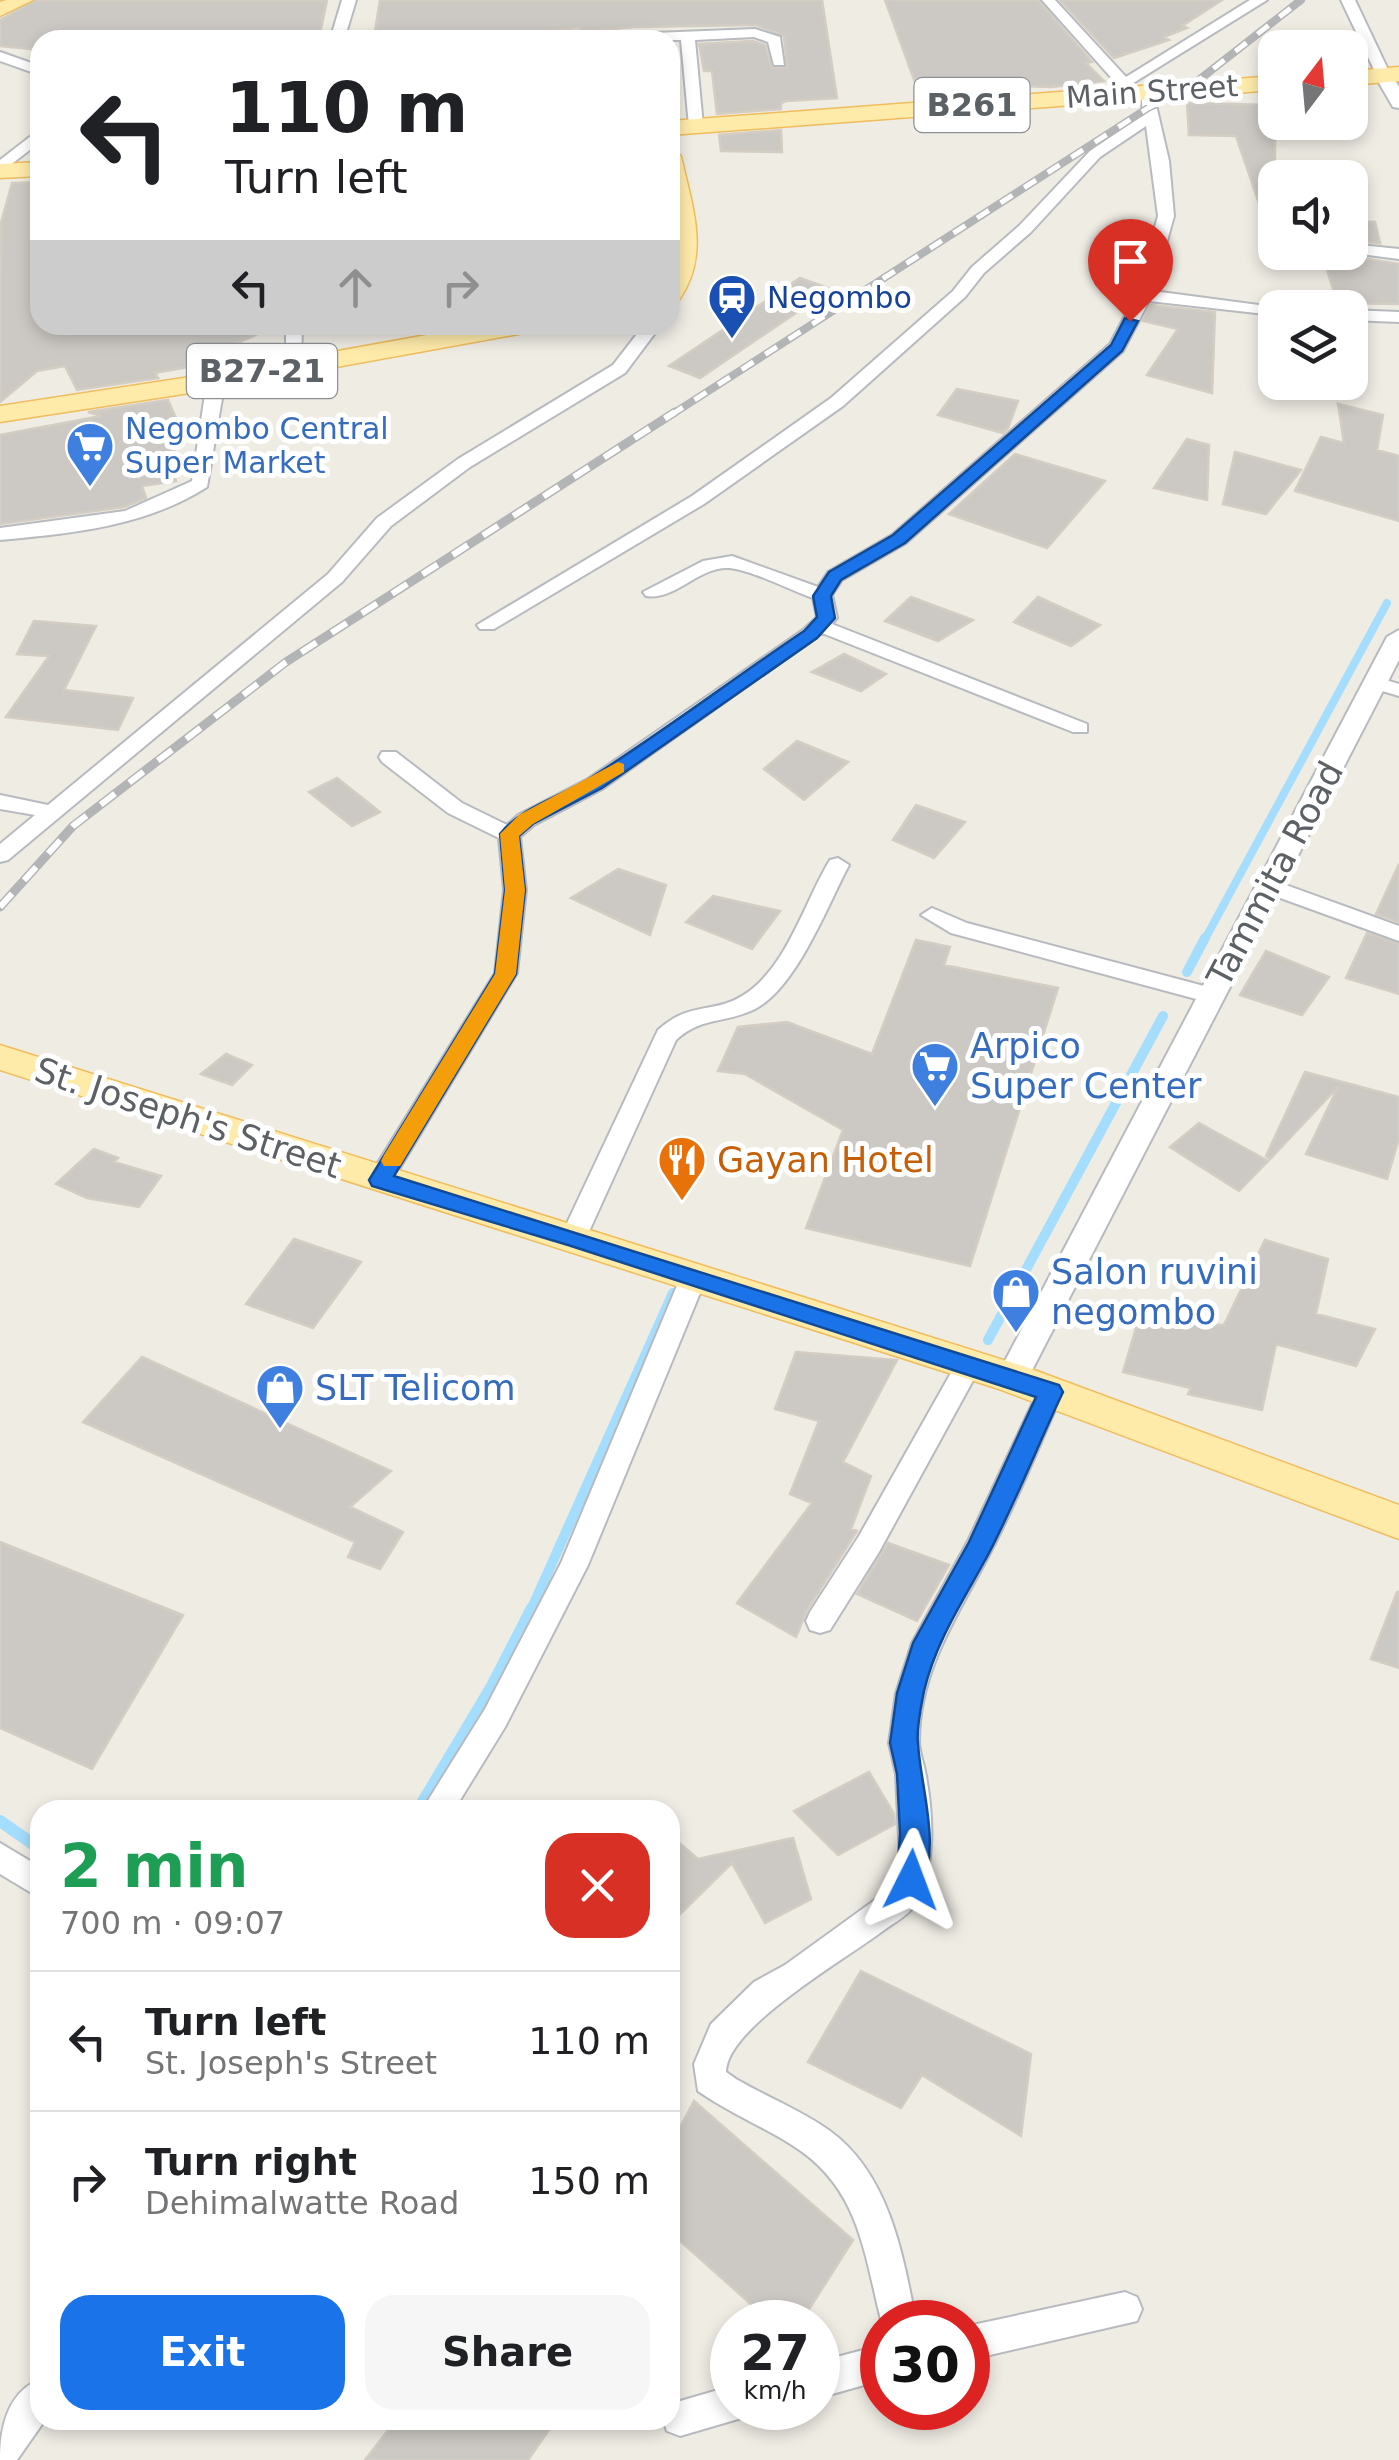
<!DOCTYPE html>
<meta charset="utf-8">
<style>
body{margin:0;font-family:"DejaVu Sans",sans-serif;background:#f6f6f6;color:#202124;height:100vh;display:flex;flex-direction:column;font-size:38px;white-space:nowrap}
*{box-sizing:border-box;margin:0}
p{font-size:32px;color:#757577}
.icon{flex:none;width:55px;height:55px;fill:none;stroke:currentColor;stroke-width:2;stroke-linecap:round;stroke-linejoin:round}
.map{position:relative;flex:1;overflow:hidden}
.details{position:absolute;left:30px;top:1800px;width:650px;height:630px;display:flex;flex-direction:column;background:#fff;border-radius:30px;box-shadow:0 5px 15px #0003}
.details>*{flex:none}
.top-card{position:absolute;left:30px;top:30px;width:650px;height:305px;border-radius:30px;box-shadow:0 5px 15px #0003;background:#fff;color:#202124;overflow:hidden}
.needle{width:65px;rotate:16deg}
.tools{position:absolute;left:1258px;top:30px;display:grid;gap:20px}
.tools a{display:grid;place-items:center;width:110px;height:110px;border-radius:20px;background:#fff;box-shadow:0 5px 15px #0003;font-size:50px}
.speed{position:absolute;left:710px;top:2300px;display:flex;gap:20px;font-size:50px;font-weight:700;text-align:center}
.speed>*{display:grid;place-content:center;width:130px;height:130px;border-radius:50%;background:#fff;box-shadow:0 5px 15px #0003;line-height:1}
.speed small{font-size:25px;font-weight:400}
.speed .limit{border:15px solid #d22;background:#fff;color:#111}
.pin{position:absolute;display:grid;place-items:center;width:85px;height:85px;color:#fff;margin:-102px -42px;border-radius:50% 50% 50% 0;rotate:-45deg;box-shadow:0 0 10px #0007}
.pin .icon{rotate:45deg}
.me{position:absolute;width:110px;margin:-55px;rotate:3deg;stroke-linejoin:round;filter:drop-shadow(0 0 8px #0008)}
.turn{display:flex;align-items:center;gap:35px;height:210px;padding:0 30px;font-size:45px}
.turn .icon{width:130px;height:130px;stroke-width:2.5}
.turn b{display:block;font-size:70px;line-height:85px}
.lanes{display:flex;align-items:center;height:95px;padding:0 30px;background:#0003;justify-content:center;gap:50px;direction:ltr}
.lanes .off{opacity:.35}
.round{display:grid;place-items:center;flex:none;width:105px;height:105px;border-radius:30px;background:#f6f6f6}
.head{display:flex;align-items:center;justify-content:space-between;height:170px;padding:0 30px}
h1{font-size:60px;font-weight:700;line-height:75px;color:#1e9e55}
.cta{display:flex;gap:20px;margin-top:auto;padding:20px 30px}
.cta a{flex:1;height:115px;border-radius:30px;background:#1a73e8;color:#fff;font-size:40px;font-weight:700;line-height:115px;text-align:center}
.cta a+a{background:#f6f6f6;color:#202124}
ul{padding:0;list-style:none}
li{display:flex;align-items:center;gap:30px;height:140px;padding:0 30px;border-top:2px solid #e0e0e0}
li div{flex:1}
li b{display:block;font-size:38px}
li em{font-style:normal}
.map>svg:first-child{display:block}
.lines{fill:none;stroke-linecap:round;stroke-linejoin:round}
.stream-far2{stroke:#a5ddfe;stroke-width:8}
.stream-far1{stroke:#a5ddfe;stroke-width:10}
.stream{stroke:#a5ddfe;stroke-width:12}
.building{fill:#ccc9c4;stroke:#d3cdc3;stroke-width:2.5}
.minor-casing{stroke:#b7babe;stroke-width:4}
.tertiary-casing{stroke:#b7babe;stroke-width:4}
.primary-casing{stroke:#f0bc5c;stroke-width:3}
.minor{fill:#fff;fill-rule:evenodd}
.tertiary{fill:#fff;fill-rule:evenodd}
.primary{fill:#feebaa;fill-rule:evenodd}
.rail-far1-casing{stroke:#b3b4b5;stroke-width:8}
.rail-casing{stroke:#b3b4b5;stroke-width:9}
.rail-far1{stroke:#fff;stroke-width:5;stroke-dasharray:14;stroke-linecap:butt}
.rail{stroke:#fff;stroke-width:6;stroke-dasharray:18;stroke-linecap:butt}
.route{fill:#1a73e8;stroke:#114b97;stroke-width:2.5}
.slow{fill:#f59e0b}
.labels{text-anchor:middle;stroke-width:10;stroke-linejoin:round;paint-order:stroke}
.far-street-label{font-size:30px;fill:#5c6165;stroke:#fff}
.far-transit-label{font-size:30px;fill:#164399;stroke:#fff;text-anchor:start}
.far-shop-label{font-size:30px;fill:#366cbe;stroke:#fff;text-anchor:start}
.shield{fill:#fff;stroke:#8d9093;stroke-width:2.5}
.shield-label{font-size:32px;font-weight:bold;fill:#5c6165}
.street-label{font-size:35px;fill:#5c6165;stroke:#fff}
.shop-label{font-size:35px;fill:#366cbe;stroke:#fff;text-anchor:start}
.food-label{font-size:35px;fill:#c56008;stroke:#fff;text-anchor:start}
</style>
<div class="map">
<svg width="1399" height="2460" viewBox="0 0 1399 2460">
<rect width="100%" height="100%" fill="#efece4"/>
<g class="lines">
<!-- stream-far2 -->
<path class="stream-far2" d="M1204 941 1387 603"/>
<!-- stream-far1 -->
<path class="stream-far1" d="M1187 972 1205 938
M988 1340 1163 1016
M531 1610 673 1293"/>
<!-- stream -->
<path class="stream" d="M418 1810 492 1686 532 1608
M0 1821 40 1849"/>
</g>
<!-- building -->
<path class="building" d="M36 0H327L320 34H269L267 40H40V50L0 46V20Z
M380 0H822L837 98 786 101 781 103V109L717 114 712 71H704L699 44 753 41 765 45 772 68 787 67 784 36 756 25 634 27 582 32 579 28 493 36 374 37Z
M885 0H1038L1092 62 1086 63 1104 81 1051 87 968 84 970 90 919 93Z
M1060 0H1222L1182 26 1187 28 1164 37 1169 40 1114 58Z
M1187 103 1275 105V237L1271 238 1236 136 1189 135Z
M781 130 782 152 721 151 719 135Z
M40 182V325H279L202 358 205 364 155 373 158 378 77 390 65 366 37 371 0 402 1 223 12 183Z
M1350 221 1375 222 1380 243 1350 240Z
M1350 256 1399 264V304L1337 303 1324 259Z
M800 278 831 289 700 378 669 366Z
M1151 305 1215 312 1212 393 1147 375 1178 329 1143 321Z
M957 389 1018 401 1008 428 1003 433 938 415Z
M168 400 179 425 165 427 177 458 169 459 176 481 142 486 146 498 124 507 0 524V435L101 416 88 412Z
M1338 404 1383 415 1377 450 1399 456V521L1295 491 1321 437 1344 443Z
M1187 439 1209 445 1207 500 1154 488Z
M1235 452 1301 470 1266 514 1223 504Z
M1015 454 1105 481 1047 548 949 514Z
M911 597 973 620 938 641 885 621Z
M1038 597 1100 625 1071 646 1014 622Z
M34 621 96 626 64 690 133 698 118 730 6 717 49 656 17 654Z
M844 654 886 674 861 691 812 672Z
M797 741 848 762 804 800 764 769Z
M337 778 380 812 352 826 309 792Z
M916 805 965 822 934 858 893 840Z
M1399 864V922L1376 914Z
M618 869 666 885 650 935 571 898Z
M713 896 780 911 752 949 686 922Z
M1367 933 1399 944V994L1346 978Z
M916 940 950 947 944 965 1058 988 970 1266 806 1228 843 1130 745 1074 718 1071 738 1027 787 1022 872 1054Z
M1266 951 1329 977 1302 1015 1240 995Z
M226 1054 252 1065 232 1085 201 1074Z
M1305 1072 1399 1097V1138L1387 1179 1306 1154 1338 1087 1270 1159 1266 1156Z
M1199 1123 1268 1161 1239 1191 1170 1147Z
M94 1149 118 1158 114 1162 161 1176 139 1207 87 1198 56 1184Z
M294 1239 361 1262 313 1328 246 1304Z
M1265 1240 1328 1259 1316 1314 1375 1329 1356 1366 1276 1344 1262 1410 1188 1394 1191 1388 1123 1372 1138 1321 1224 1325Z
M796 1352 897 1360 843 1462 871 1476 851 1529 857 1531 807 1610 796 1637 737 1603 812 1503 790 1494 819 1421 775 1409Z
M142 1357 391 1471 350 1507 403 1532 380 1569 348 1557 355 1542 83 1422Z
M0 1542 183 1615 92 1769 0 1728Z
M888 1543 949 1565 917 1621 857 1594Z
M1397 1592H1399V1668L1371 1659Z
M869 1772 894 1814 895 1824 838 1855 794 1811Z
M670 1835 698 1859 793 1838 811 1899 765 1923 732 1863 670 1924Z
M861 1971 1031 2054 1021 2136 922 2075 901 2108 808 2062Z
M694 2101 853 2240 801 2322H771L670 2232V2146Z
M396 2420H556L528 2460H365Z"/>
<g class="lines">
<!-- minor casing -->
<g class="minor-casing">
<path id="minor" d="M342 0H356L344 40H330Z
M1042 0H1055L1126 77 1250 0H1267L1109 98 1102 94 1116 83Z
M1341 0H1355L1391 76 1389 79 1377 76Z
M755 29 780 37 784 65H774L768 42 754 37 695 40 703 126 696 130 689 126 681 40H571L578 36Z
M0 52 40 66V75L0 61Z
M1141 89 1153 92 1169 161 1174 216 1153 291 1282 308H1275V315L1149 301 1123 351 906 543 842 580 832 595 837 618 832 624 1087 724V732H1073L822 633 602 789 534 825 520 837 526 890 517 973 389 1186H371L368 1180 371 1174 495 973 504 890 499 838 448 813 382 762 379 757 382 752H396L462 803 507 825 518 815 588 779 803 630 817 617 813 598C790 590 752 570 729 568 699 566 675 601 646 596L643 592 703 561 732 556 818 587 828 572 892 535 1110 344 1136 295 1158 216 1146 126 1100 157 1031 232 984 273 965 297 843 406 704 504 494 629H480L477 625 692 496 831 398 953 291 972 267 1019 226 1090 151 1143 115Z
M40 129V142L0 173V160Z
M1350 244 1399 249V259L1345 252H1350Z
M1350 310 1399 312V322L1350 320Z
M286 325H302L301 368 286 364Z
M644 325H661L625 373 470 467 391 526 342 582 8 860 0 862V844L35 815 0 809V795L48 805 328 574 377 518 458 459 613 365Z
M216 376 225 381 207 487C144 527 73 533 0 540V528L125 511 192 481 207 381Z
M1376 677 1399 684V696L1369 687V679Z
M838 858 849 865C827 906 797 987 755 1009 725 1024 702 1016 676 1040L586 1238 582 1245H564L560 1238 658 1030C690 1001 713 1014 742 996 787 969 804 902 830 860Z
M1269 879 1399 926V941L1261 891 1258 886Z
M932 908 967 923 1219 990 1222 995 1211 1003 951 933 921 915Z
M694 1266 703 1269 707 1276 588 1565 505 1727 454 1810H422L485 1709 561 1563 681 1276 685 1269Z
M969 1354 978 1357 982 1364 879 1552 830 1630 820 1633 810 1630 806 1621 810 1612 859 1536 960 1357Z
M1050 1382 1059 1385 1063 1392C1039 1445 1018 1500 991 1551 960 1612 919 1669 919 1741 919 1751 923 1761 925 1771 933 1811 937 1868 915 1905 908 1916 890 1925 880 1933 844 1960 726 2028 726 2072L736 2079C767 2097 801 2110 830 2131 889 2174 903 2254 916 2322L882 2324C864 2254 860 2187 792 2145 762 2126 728 2112 698 2091L694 2064 711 2024 754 1982 785 1965 890 1889 900 1859 896 1774 889 1743 896 1693 912 1643 968 1541 1041 1385Z
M0 1843 40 1867V1898L0 1874Z
M1125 2292 1137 2297 1142 2309 1137 2321 968 2360V2326Z
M882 2345V2380L818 2398V2362Z
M40 2379V2420H45L17 2460H0C0 2428 7 2393 40 2379Z
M732 2386V2408H748L745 2417 680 2436 667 2431 663 2420H670V2404Z"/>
</g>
<!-- tertiary casing -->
<g class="tertiary-casing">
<path id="tertiary" d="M1384 71 1390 72 1399 87V108L1393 107 1375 76Z
M1399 630V660L1028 1378 1023 1387 1012 1390 1001 1387 996 1378 1387 637Z"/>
</g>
<!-- primary casing -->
<g class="primary-casing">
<path id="primary" d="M6 0H33L0 16V2Z
M1399 67V81L1350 85V71Z
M1275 76V90L670 135V121Z
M670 149 681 156C692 207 711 254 679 300L670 302 674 247Z
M40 162V176L0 178V164Z
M482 325H537L524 333 216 389 0 422V406L216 373Z
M0 1045 1026 1367 1399 1505V1539L999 1389 0 1070Z"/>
</g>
<!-- minor -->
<use href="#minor" class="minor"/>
<!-- tertiary -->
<use href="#tertiary" class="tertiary"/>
<!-- primary -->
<use href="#primary" class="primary"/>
<!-- rail-far1 casing -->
<g class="rail-far1-casing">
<path id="rail-far1" d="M671 415 1148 108 1186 90 1301 0"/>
</g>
<!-- rail casing -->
<g class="rail-casing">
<path id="rail" d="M0 907 73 826 286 662 675 412"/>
</g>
<!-- rail-far1 -->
<use href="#rail-far1" class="rail-far1"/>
<!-- rail -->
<use href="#rail" class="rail"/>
</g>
<!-- route -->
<path class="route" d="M1125 318 1138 321 1122 351 905 543 841 580 831 596 835 618 817 638 602 788 533 824 519 836 525 890 516 974 394 1176 1059 1385 1063 1392C1038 1445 1016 1501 989 1553 965 1598 936 1640 924 1691 921 1707 916 1728 918 1744 921 1789 941 1845 921 1889L911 1892 901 1889 897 1880 900 1834 897 1774 890 1743 897 1693 913 1643 969 1542 1036 1397 568 1245 372 1186 369 1180 495 974 505 890 500 834C522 806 562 797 592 777 664 731 733 679 804 631L817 617 813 596 829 572 893 535 1111 345Z"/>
<!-- slow -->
<path class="slow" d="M618 762 624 764V772L533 824 519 836 525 890 516 974 400 1166H384L381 1161 384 1155 495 974 505 890 500 834 519 815Z"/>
<!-- icons -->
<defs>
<g id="station-pin" transform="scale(2.5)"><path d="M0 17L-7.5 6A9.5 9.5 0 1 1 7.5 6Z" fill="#1a4fb4" stroke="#fff"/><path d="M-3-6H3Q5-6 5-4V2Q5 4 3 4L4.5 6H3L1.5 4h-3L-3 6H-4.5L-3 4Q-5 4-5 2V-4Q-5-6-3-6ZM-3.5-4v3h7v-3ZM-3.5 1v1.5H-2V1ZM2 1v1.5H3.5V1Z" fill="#fff"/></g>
<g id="supermarket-pin" transform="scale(2.5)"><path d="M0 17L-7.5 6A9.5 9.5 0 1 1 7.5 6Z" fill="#3f7fe0" stroke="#fff"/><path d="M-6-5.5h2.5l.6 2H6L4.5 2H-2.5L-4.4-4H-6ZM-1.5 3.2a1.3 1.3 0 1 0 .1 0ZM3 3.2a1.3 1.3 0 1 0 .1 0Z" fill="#fff"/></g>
<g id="restaurant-pin" transform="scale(2.5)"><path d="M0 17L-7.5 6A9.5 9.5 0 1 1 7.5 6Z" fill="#e8710a" stroke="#fff"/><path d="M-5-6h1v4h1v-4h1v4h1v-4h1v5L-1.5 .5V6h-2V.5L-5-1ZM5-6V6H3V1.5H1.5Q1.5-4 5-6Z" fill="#fff"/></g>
<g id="shop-pin" transform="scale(2.5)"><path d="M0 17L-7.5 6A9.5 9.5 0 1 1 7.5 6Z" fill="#3f7fe0" stroke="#fff"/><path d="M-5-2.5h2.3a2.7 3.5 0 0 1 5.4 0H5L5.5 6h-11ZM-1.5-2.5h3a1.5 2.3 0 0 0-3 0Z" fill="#fff"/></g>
</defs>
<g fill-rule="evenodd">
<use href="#station-pin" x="732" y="298"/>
<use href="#supermarket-pin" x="90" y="446"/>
<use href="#supermarket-pin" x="935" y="1066"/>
<use href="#restaurant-pin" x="682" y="1160"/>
<use href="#shop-pin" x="1016" y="1292"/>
<use href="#shop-pin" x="280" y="1388"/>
</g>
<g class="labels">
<!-- far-street labels -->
<g class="far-street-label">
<text transform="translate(1152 92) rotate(-4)" y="10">Main Street</text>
</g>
<!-- far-transit labels -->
<g class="far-transit-label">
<text x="767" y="308">Negombo</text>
</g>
<!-- far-shop labels -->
<g class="far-shop-label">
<text x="125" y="439">Negombo Central<tspan x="125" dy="34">Super Market</tspan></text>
</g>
<!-- shield labels -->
<g class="shield">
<rect x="914.5" y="78" width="115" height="54" rx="8"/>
<rect x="187" y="344" width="150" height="54" rx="8"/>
</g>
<g class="shield-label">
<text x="972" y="116">B261</text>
<text x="262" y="382">B27-21</text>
</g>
<!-- street labels -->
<g class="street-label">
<text transform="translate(1275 874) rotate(-62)" y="12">Tammita Road</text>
<text transform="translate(188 1118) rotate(18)" y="12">St. Joseph's Street</text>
</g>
<!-- shop labels -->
<g class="shop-label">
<text x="970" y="1058">Arpico<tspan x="970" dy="40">Super Center</tspan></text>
<text x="1051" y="1284">Salon ruvini<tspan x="1051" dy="40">negombo</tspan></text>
<text x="315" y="1400">SLT Telicom</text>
</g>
<!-- food labels -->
<g class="food-label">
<text x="717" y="1172">Gayan Hotel</text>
</g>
</g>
</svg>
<div class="tools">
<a><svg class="needle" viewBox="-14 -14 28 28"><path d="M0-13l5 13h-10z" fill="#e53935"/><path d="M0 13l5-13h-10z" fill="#757577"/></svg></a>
<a><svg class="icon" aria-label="sound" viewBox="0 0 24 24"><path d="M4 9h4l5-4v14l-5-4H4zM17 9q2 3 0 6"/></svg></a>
<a><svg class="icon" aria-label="layers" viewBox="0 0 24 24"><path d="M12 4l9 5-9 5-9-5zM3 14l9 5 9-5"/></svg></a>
</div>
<div class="speed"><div>27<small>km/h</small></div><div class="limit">30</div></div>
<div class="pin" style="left:1130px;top:321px;background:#d93025"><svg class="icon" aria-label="arrive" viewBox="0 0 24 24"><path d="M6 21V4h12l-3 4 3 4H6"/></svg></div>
<svg class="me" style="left:911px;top:1880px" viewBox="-20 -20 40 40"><path d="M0-17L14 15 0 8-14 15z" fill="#1a73e8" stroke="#fff" stroke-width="4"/></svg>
<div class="top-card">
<div class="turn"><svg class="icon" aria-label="left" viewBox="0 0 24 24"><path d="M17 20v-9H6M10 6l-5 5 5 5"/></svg><div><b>110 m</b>Turn left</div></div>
<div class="lanes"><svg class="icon" aria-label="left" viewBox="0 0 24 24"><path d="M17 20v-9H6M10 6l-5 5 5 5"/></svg><svg class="icon off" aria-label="ahead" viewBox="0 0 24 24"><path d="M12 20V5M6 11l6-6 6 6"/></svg><svg class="icon off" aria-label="right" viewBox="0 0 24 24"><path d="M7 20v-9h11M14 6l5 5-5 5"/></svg></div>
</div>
<section class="details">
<div class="head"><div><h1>2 min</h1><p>700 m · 09:07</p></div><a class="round" style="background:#d93025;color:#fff"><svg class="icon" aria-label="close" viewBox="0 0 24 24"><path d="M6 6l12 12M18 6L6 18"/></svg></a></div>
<ul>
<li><svg class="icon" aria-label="left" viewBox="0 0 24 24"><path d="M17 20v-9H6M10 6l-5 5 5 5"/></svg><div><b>Turn left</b><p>St. Joseph's Street</p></div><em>110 m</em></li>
<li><svg class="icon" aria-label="right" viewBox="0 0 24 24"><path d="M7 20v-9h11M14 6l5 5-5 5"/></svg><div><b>Turn right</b><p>Dehimalwatte Road</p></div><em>150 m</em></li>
</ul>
<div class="cta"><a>Exit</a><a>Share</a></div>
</section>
</div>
